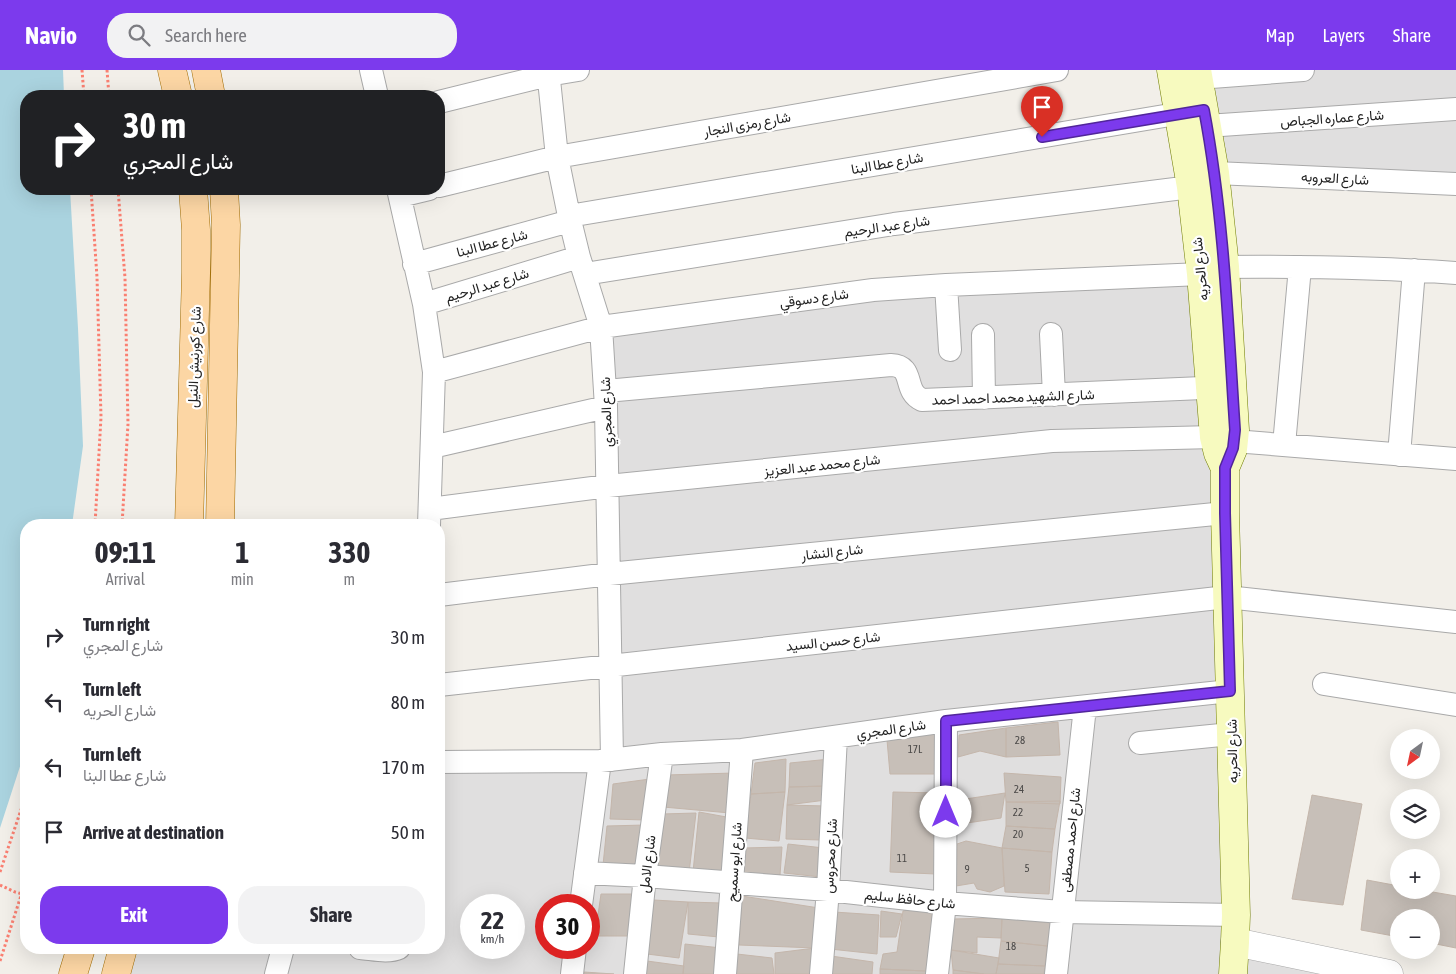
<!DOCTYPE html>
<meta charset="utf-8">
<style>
body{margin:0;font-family:"Asap Condensed",Vazirmatn,sans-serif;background:#f2f2f3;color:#2b2b33;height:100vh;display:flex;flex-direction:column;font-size:19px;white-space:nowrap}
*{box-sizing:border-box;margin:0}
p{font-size:16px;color:#7c7c81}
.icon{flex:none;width:28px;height:28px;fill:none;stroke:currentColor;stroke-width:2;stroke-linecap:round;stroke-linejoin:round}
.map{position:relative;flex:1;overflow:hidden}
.details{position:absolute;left:20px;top:449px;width:425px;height:435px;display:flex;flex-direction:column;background:#fff;border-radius:20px;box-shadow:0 5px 20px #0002}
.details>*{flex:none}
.banner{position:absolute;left:20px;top:20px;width:425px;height:105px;border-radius:20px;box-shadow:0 5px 20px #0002;background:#202124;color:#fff;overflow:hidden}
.needle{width:32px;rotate:213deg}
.buttons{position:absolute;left:1390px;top:659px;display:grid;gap:10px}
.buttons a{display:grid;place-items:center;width:50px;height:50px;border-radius:50%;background:#fff;box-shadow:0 5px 20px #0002;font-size:25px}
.speed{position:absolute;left:460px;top:824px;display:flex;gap:10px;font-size:25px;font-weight:700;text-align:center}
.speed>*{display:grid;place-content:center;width:65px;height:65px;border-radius:50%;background:#fff;box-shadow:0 5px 20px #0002;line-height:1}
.speed small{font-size:12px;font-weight:400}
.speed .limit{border:8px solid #d22;background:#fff;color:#111}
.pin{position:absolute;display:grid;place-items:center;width:42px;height:42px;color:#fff;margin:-51px -21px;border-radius:50% 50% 50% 0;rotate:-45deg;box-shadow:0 0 5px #0007}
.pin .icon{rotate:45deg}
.me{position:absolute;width:55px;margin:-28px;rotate:0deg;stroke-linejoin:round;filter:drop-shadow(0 0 4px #0008)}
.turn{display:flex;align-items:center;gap:18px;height:105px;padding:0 20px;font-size:22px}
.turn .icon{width:65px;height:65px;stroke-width:2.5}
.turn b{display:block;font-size:35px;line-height:42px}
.eta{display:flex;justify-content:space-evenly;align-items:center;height:85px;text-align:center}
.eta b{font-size:30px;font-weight:700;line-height:35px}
.primary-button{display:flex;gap:10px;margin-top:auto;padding:10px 20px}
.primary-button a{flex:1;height:58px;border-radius:20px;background:#7c3aed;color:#fff;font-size:20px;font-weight:700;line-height:58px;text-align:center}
.primary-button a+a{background:#f2f2f3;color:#2b2b33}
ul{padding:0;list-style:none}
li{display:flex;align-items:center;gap:15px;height:65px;padding:0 20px}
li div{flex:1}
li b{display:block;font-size:19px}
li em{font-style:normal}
header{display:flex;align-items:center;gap:30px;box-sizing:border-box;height:70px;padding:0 25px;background:#7c3aed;color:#fff}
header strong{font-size:24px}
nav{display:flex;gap:28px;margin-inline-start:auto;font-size:18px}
.search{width:350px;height:45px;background:#f2f2f3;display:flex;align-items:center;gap:12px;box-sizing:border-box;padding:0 18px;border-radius:20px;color:#7c7c81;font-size:19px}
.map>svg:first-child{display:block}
.residential{fill:#e0dfdf;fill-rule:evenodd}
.water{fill:#aad3df}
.building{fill:#c7bfb8;stroke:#c4b6ab}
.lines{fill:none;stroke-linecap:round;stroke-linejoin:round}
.minor-casing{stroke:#a9a9a9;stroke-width:24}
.tertiary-casing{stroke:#a9a9a9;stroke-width:29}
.secondary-casing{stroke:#707d05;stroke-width:29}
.primary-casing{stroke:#a06b00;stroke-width:29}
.path{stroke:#fa8072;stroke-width:3;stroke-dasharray:2.5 2.5;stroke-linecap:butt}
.minor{stroke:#fff;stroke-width:22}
.tertiary{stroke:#fff;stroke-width:28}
.secondary{stroke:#f7fabf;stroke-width:28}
.primary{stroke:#fcd6a4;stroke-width:28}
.route-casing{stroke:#51269a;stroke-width:12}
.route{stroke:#7c3aed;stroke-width:9}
.labels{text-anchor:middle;stroke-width:4.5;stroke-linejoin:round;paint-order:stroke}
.number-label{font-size:11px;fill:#4b4948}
.street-label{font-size:14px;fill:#222;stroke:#fff}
</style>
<header>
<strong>Navio</strong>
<div class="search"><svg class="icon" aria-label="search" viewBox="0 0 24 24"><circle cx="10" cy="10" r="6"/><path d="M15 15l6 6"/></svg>Search here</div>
<nav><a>Map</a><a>Layers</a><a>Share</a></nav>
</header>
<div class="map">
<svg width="1456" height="904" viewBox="0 0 1456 904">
<rect width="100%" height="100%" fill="#f2efe9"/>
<!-- residential -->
<path class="residential" d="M1196 0H1456V118L1217 100Z
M1200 205 1228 620 613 688 603 259 873 222Z
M1228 622 1232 904H120L128 878H439V695H597ZM471 835H514V878H471ZM546 835H589V878H546Z
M1236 873 1396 904H1234Z"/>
<!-- water -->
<path class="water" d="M0 0H63L64 26H26V119H70L78 258 83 376 72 455H26V678L0 758Z"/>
<!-- building -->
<path class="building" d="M1058 652 1060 685 1006 687V658Z
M1006 658V687L980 681 958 687 959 665Z
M937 663 941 704H890L887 670Z
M786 689 785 722 751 724 755 693Z
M830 689 827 716 789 717 790 693Z
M734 703 730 743 663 737 666 705Z
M1004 703 1061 707 1060 734 1006 732Z
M650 709 646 750 610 749 613 714Z
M827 716 826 730 787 735 789 717Z
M785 722 779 771 745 768 751 724Z
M893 722 939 723 936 804 890 802Z
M1005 723 1001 748 960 754 959 730Z
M1312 725 1362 734 1343 835 1292 829Z
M1060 731 1055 759 1006 756V732Z
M787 735 826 736 821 770 786 769Z
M699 742 732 748 726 803 693 802Z
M696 743 689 803 657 797 662 744Z
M645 755 641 799 603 795 607 756Z
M1006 756 1055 759 1052 782 1002 778Z
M966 771 1002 778 1004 816 990 822 977 819 974 813 956 816 957 774Z
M788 774 824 778 821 807 784 803Z
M782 777 780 805 742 803 744 778Z
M1002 778 1052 782 1049 824 1005 822Z
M1367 810 1399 816V820H1421L1456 826V878L1431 873V848H1399V867L1361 860Z
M601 824H637L631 866H595Z
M742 826 819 838 815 878 739 875Z
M654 830 688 832 679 888 647 884Z
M688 832 721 833 719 867 688 864Z
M935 836 926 901 880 899 883 884 897 882 903 841Z
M881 841 902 844 896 867H880Z
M834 842 879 845 877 884 830 879Z
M1002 848 1051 853 1047 876 1001 871Z
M1002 848 1001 868 977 867V883L951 880 952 849Z
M1001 871 1047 876 1045 896 998 894Z
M685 874 721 878 716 904H683Z
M815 878 813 904H775V883Z
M951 880 999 888 996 904H984L953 900Z
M737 884 772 888 774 904H735Z
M831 886 873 892 872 904H831Z
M647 891 684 896 683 904H646Z
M998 894 1045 896 1044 904H996Z
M880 899 926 901V904H880Z
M953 900 984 904H953Z
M584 902 614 904H584Z"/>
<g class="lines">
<!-- minor casing -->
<g class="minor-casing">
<path id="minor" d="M371 0 377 26
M548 0 557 87 569 146 579 187 601 257 606 337 612 690
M1198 8 1303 0
M439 32 548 5 578 0
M1207 56 1456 39
M1215 103 1456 114
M439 116 557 87 1057 0
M398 119 424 234 434 302 429 455
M400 126 429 119
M569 146 1194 41
M414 194 570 151
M1209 197C1291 196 1374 197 1456 203
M585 204 894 154 1191 117
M946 215 950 280
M424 234 579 187
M1051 264 1054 325
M983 265 984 328
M434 302 601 257 873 220 946 215 1201 204
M606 321 891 295C916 296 902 321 922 330L1226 317
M1234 371 1456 389
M1284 375 1300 197
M432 377 606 337
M1399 385 1414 200
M430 439 608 416 1052 371 1214 367
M439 525 609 504 1225 443
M1324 614 1456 635
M439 615 1227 527 1456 552
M1140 673 1231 664
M439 692 600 691 662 684 742 680 946 651 1230 621
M585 803 645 806 828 820 945 833 1062 842 1236 845
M581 835 600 691
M360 878C373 879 388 883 399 878
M276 904 283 878
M572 904 575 878
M635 904 645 806 662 684
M725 904 742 680
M821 904 828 820 836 667
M937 904 945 833 946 651
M1056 904 1085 637"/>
</g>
<!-- tertiary casing -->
<g class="tertiary-casing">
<path id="tertiary" d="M1235 872 1389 904"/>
</g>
<!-- secondary casing -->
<g class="secondary-casing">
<path id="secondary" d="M1171 0 1191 117 1201 204 1214 367 1218 383 1225 398
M1197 0 1215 103 1225 197 1235 360 1233 379 1225 398V443L1236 845 1235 872 1233 904"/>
</g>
<!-- primary casing -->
<g class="primary-casing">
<path id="primary" d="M172 0 178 26
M206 0 211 26
M189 455 196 203V160L193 119
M220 455 226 155 224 119
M73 904 81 878
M116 904 123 878"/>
</g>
<!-- path -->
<path class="path" d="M82 0 84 26
M107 0 109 26
M91 119 97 207 101 347 95 455
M118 119 125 208 128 354 122 455
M0 802 26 725
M0 815 15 822 26 825
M0 891 26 810"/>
<!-- minor -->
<use href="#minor" class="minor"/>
<!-- tertiary -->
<use href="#tertiary" class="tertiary"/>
<!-- secondary -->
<use href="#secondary" class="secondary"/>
<!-- primary -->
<use href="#primary" class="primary"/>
</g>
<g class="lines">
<!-- route casing -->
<g class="route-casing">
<path id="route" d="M946 742V651L1230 621 1225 443V398L1233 378 1235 360C1228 253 1224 146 1204 40L1042 67"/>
</g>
<!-- route -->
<use href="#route" class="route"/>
</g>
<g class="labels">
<!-- number labels -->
<g class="number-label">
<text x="1020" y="674">28</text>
<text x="915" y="683">17L</text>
<text x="1019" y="723">24</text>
<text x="1018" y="746">22</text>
<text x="1018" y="768">20</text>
<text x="902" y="792">11</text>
<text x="1027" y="802">5</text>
<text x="967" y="803">9</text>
<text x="1011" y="880">18</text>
</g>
<!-- street labels -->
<g class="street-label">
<text transform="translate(1332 48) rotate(-4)" y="5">شارع عماره الجباص</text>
<text transform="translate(747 54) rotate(-10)" y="5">شارع رمزى النجار</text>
<text transform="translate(887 93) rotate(-10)" y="5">شارع عطا البنا</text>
<text transform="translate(1335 108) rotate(3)" y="5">شارع العروبه</text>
<text transform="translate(887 156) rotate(-8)" y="5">شارع عبد الرحيم</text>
<text transform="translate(492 173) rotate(-15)" y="5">شارع عطا البنا</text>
<text transform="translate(1200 199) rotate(-96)" y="5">شارع الحريه</text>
<text transform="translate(487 215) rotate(-17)" y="5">شارع عبد الرحيم</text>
<text transform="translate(814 228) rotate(-8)" y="5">شارع دسوقي</text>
<text transform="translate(194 287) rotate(-88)" y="5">شارع كورنيش النيل</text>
<text transform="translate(1013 327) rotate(-2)" y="5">شارع الشهيد محمد احمد احمد</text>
<text transform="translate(606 342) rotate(-92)" y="5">شارع المجري</text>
<text transform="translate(822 395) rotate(-6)" y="5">شارع محمد عبد العزيز</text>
<text transform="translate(832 482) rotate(-6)" y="5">شارع النشار</text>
<text transform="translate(833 571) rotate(-6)" y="5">شارع حسن السيد</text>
<text transform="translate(891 659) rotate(-8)" y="5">شارع المجري</text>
<text transform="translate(1232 681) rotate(-91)" y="5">شارع الحريه</text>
<text transform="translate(1070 770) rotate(-84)" y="5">شارع احمد مصطفى</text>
<text transform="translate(830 786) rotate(-87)" y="5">شارع محروس</text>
<text transform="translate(734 792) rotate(-86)" y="5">شارع ابو سميح</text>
<text transform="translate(647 794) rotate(-83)" y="5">شارع الامل</text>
<text transform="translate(910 829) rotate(6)" y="5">شارع حافظ سليم</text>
</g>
</g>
</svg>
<div class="buttons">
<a><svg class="needle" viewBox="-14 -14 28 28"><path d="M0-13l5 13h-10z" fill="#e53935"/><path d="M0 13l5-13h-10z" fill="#7c7c81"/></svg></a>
<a><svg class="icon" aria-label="layers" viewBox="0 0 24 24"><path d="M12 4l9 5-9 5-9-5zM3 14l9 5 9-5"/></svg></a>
<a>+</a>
<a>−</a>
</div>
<div class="speed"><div>22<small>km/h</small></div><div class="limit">30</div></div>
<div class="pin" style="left:1042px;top:67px;background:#d93025"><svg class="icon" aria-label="arrive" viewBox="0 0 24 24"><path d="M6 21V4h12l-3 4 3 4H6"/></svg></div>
<svg class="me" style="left:946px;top:742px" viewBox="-20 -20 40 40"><circle r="19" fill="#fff"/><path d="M0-13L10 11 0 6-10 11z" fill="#7c3aed"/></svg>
<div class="banner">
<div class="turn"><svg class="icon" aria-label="right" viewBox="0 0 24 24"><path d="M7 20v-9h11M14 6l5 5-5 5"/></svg><div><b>30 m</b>شارع المجري</div></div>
</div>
<section class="details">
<div class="eta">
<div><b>09:11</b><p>Arrival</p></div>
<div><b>1</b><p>min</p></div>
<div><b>330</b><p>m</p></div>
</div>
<ul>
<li><svg class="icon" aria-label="right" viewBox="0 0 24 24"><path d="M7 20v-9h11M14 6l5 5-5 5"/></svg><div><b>Turn right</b><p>شارع المجري</p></div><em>30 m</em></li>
<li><svg class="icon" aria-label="left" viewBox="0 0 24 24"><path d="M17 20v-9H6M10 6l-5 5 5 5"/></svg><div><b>Turn left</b><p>شارع الحريه</p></div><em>80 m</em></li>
<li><svg class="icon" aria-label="left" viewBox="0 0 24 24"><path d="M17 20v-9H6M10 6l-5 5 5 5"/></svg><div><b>Turn left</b><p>شارع عطا البنا</p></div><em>170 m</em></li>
<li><svg class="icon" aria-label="arrive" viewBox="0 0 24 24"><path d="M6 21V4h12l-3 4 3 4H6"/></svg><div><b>Arrive at destination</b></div><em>50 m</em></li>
</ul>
<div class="primary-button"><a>Exit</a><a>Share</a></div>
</section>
</div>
